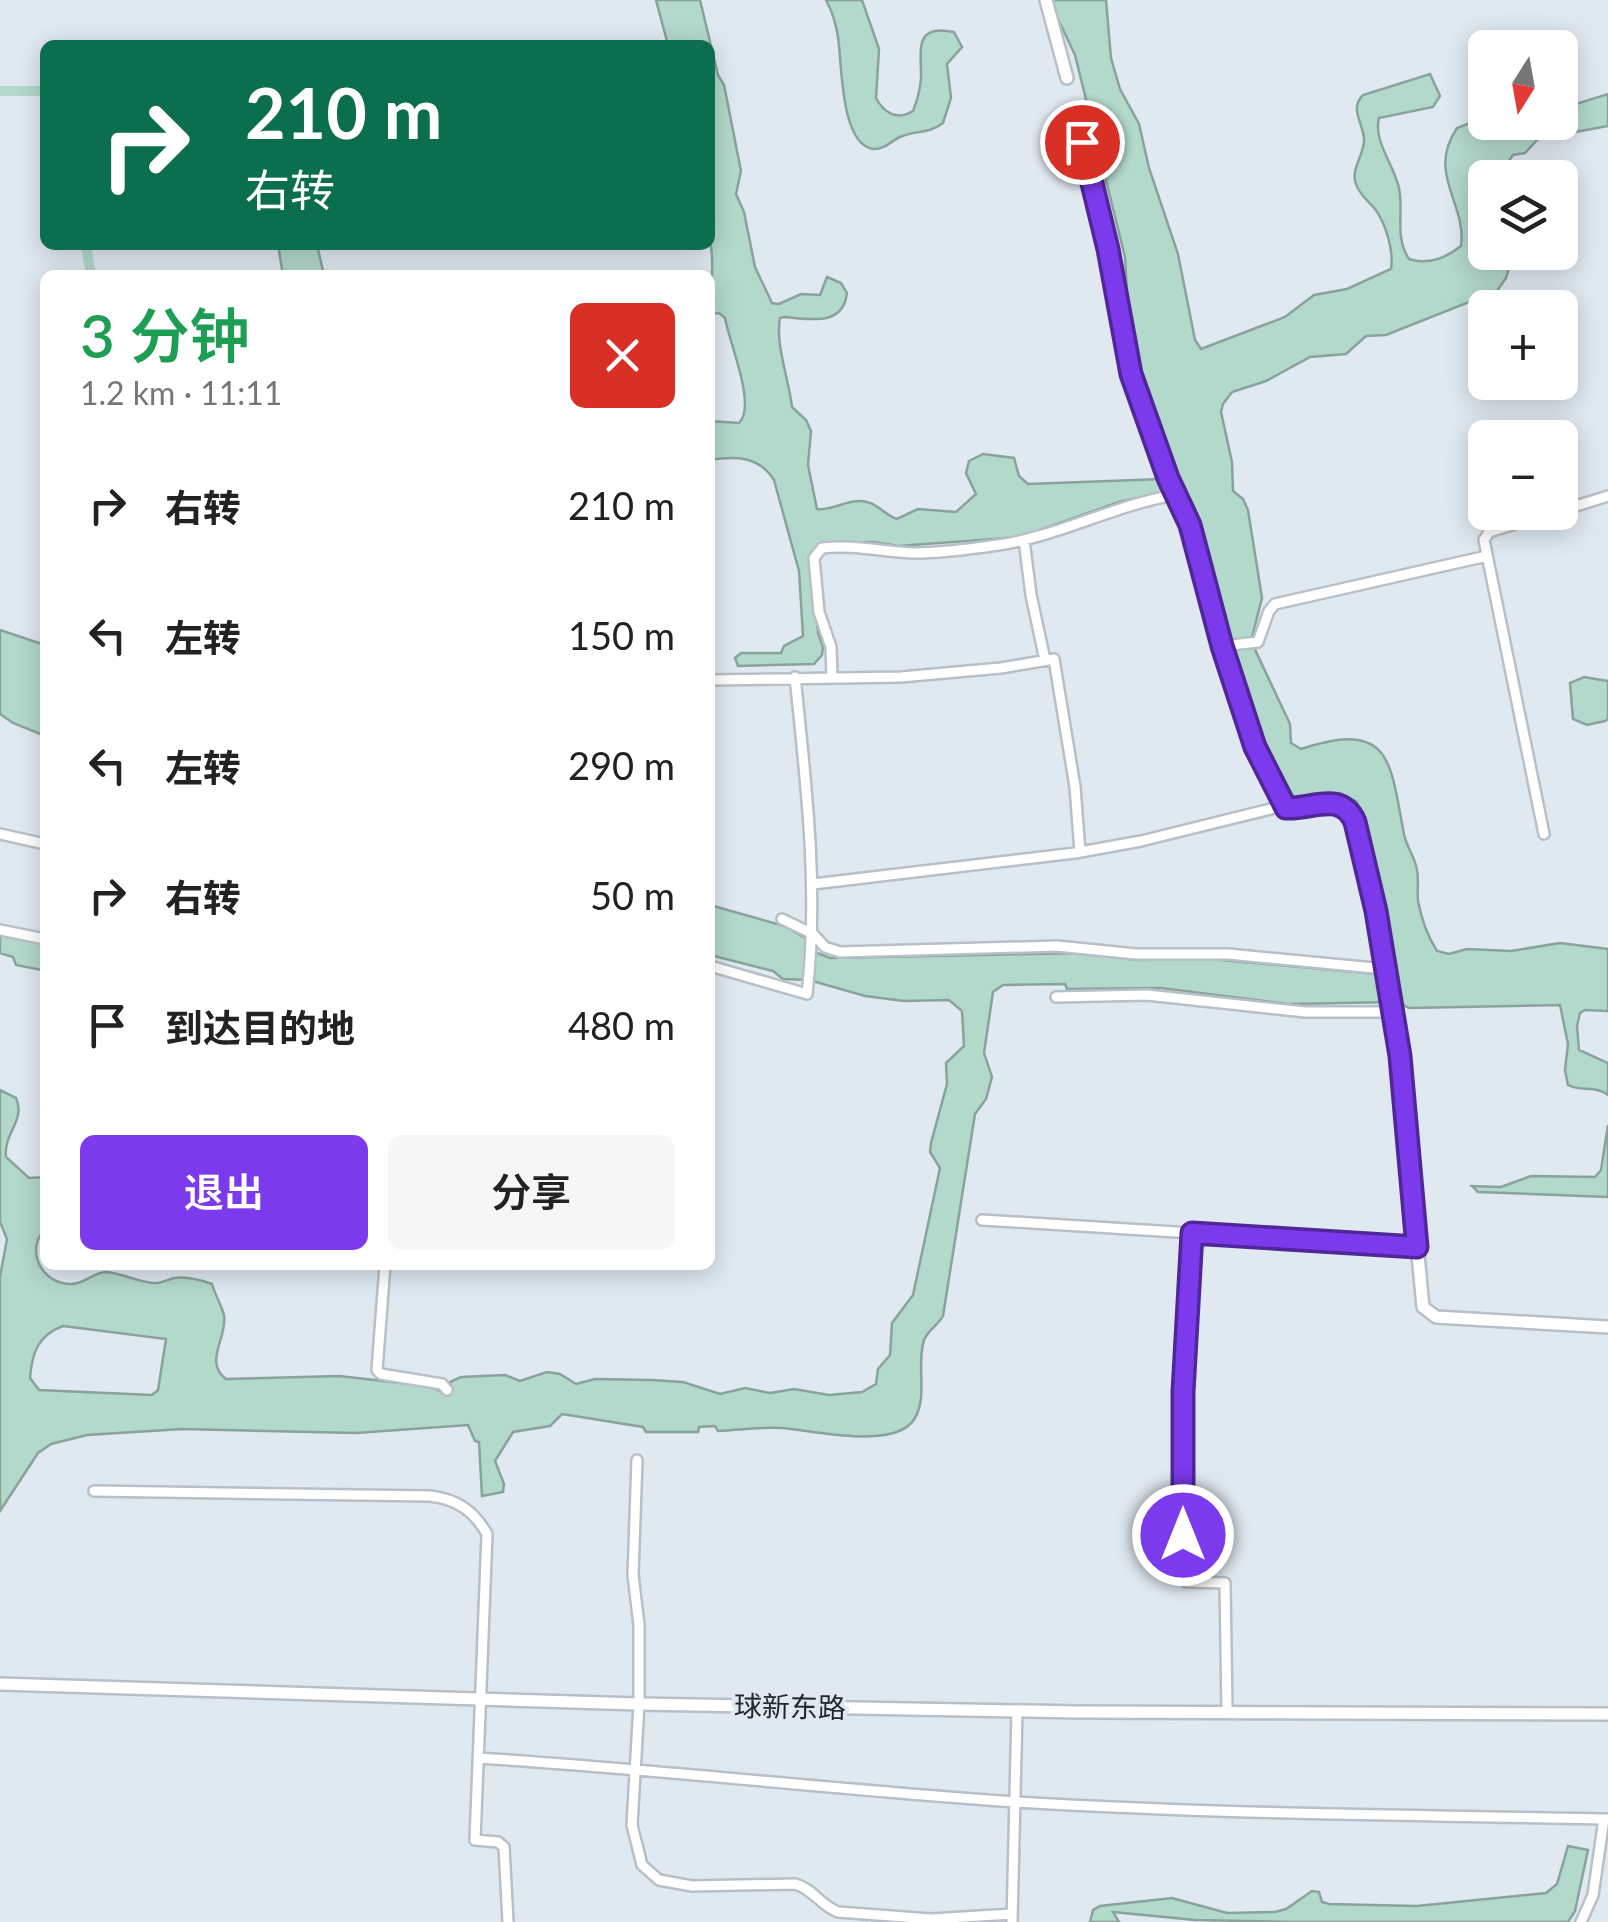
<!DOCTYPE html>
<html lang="zh">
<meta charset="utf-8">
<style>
body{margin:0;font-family:Lato,"Noto Sans SC",sans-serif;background:#f6f6f6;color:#222;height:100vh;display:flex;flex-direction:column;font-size:38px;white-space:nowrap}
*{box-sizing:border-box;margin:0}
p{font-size:32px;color:#767676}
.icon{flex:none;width:55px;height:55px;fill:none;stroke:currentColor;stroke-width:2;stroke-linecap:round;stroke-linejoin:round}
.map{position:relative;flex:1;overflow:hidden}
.details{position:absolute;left:40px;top:270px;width:675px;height:1000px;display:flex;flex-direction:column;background:#fff;border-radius:15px;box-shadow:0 5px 25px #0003}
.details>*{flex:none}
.banner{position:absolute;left:40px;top:40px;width:675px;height:210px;border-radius:15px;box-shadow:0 5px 25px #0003;background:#0b6e4f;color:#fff;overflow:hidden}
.needle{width:65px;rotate:191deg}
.fabs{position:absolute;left:1468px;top:30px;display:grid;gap:20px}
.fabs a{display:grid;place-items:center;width:110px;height:110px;border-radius:15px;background:#fff;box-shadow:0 5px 25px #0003;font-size:50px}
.pin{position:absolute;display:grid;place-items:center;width:85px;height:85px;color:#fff;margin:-42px;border:5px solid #fff;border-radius:50%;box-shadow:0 2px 10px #0007}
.me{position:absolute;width:110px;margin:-55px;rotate:0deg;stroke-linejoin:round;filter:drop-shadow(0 0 8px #0008)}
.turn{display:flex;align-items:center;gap:35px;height:210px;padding:0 40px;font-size:45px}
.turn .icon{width:130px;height:130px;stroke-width:2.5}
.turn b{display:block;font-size:70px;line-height:85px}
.round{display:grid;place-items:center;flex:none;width:105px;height:105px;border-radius:15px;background:#f6f6f6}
.overview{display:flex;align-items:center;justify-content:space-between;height:170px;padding:0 40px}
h1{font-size:60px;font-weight:600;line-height:75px;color:#1e9e55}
.cta{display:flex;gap:20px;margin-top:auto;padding:20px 40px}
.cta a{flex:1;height:115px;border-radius:15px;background:#7c3aed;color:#fff;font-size:40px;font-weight:600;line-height:115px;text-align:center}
.cta a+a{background:#f6f6f6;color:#222}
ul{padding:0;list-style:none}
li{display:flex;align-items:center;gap:30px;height:130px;padding:0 40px}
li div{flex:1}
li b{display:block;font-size:38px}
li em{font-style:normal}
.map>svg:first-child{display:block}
.water{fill:#b3d8cc;stroke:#88a39c;stroke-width:2.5;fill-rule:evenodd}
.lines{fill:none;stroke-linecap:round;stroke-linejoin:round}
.canal{stroke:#b3d8cc;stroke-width:10}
.minor-casing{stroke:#b7c0c6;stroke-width:14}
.tertiary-casing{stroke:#b7c0c6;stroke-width:16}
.minor{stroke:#fff;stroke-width:9}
.tertiary{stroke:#fff;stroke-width:11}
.route-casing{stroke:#51269a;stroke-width:25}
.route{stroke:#7c3aed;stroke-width:18}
.labels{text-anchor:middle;stroke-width:8;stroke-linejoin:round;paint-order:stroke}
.street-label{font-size:28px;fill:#25282b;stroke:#e0e9f0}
</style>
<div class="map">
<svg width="1608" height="1922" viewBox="0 0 1608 1922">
<rect width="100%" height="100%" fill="#e0e9f0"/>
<!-- water -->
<path class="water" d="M656 0H700L718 75 724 85 741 171 736 194 744 212 755 267 772 303 779 304 801 294 820 295 827 277 841 283 847 293C843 327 810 319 784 317L780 318C775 344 789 380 792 407L806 420 811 431 808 465 817 509C831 511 844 501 859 501 875 500 883 514 897 519L918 509 956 512 976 494 966 473 969 461 983 454 1014 458 1019 476 1028 484 1162 479 1167 492 1119 502 1020 537 898 546 874 542 821 543 815 548 813 560 818 633 823 647 822 655 814 664 738 666 735 658 741 653H781L784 646 803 636 799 571 774 480C759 456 736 456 710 460V421L739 423C757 406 729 342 725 318L719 313 710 314C710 289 715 265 710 241V45H668Z
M826 0H862L879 49 876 98C884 113 897 121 913 111 917 101 920 90 921 79 922 53 912 23 954 32L962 47 947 64 951 98 943 123C929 134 916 130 900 137 891 141 884 150 873 149 840 144 842 62 838 37 836 24 832 11 826 0Z
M1049 0H1106L1111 58 1120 89 1139 124 1149 168 1178 254 1195 340 1201 349 1285 317 1314 295 1347 289 1391 269C1394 251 1386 224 1375 209 1368 201 1359 194 1356 184 1350 169 1365 154 1364 139 1363 122 1349 109 1363 95L1430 74 1440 96 1433 107 1379 118C1373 141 1394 165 1399 188 1404 213 1394 236 1409 259 1428 265 1446 258 1461 246 1467 203 1426 174 1457 128L1485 117V122H1560V109L1608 94V126L1538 139 1525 153 1513 155 1506 165 1504 177 1485 178V252L1512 253 1513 255 1506 278 1497 291 1386 335 1366 336 1346 354 1310 357 1266 381 1232 392 1223 404 1221 412 1232 462 1233 491 1243 499 1248 510 1262 598 1251 641 1290 724 1291 743 1301 749C1393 718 1390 764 1404 834 1406 846 1415 857 1417 870 1419 880 1417 891 1418 901 1421 917 1428 937 1437 951L1449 954 1467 949 1511 951 1560 943 1608 949V1011L1585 1010 1580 1013 1577 1026 1579 1050 1608 1063V1095C1595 1085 1581 1092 1568 1085L1565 1070 1568 1044 1560 1005 1409 1008 1398 1002 1288 1004 1161 988 1067 989 1065 984 1003 985 993 992 984 1053 992 1077 986 1099 975 1114 943 1316C938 1325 928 1330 924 1340 916 1364 928 1396 915 1418 896 1451 814 1430 781 1428 760 1427 739 1430 718 1431L715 1426 699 1427 698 1432H646L643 1427 562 1414 550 1426 513 1432 495 1461 504 1484 503 1492 482 1496 479 1442 475 1441 468 1425 356 1433 182 1429 87 1435 51 1444 38 1453 0 1511V1277L7 1239 0 1222V1090L16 1098C26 1120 3 1134 6 1157L29 1178 45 1177V1229C25 1250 41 1283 70 1284 84 1285 93 1272 106 1272 121 1273 136 1281 152 1283 160 1284 166 1280 174 1278 187 1276 201 1280 212 1284 215 1295 221 1304 224 1315 228 1337 203 1362 226 1379L339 1376 428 1386 445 1393 451 1391 450 1382 461 1377 505 1375 520 1381 547 1372 560 1374 576 1384 595 1379 651 1380 683 1382 720 1394 745 1388 770 1393 794 1389 829 1395 862 1392 876 1384 878 1369 890 1355 892 1323 913 1295 940 1168 930 1152 931 1143 947 1084 946 1063 964 1046 962 1011 949 1000 904 1001 865 996 809 980 783 979 773 971 710 955V905L784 926 809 940V950L830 958 1083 953 1137 960 1210 959 1389 975 1382 910 1357 802 1340 793 1291 800 1263 745 1194 519 1174 484 1129 328 1125 257 1075 55ZM63 1326 166 1339 158 1390 152 1395 39 1390 30 1378C32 1353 38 1335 63 1326Z
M278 245H317L324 275H283Z
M0 630 45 645V736L13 723 0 714Z
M1584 677 1608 681V719L1605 721 1587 725 1573 719 1570 683Z
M0 935 45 944V966L41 970 16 965 13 957 0 953Z
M1608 1125V1197L1478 1192 1472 1186 1501 1187 1531 1176 1595 1177 1601 1170Z
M1568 1846 1588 1850 1575 1911 1568 1922H1292L1195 1920 1113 1912 1119 1922H1090L1093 1910 1100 1906 1172 1898 1227 1913 1275 1912 1286 1909 1312 1891 1319 1892 1322 1902 1329 1904 1417 1906 1546 1893 1557 1884Z"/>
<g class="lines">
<!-- canal -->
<path class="canal" d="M0 91H45
M86 245 91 275"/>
<!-- minor casing -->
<g class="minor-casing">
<path id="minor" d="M1560 511 1608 496
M1024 540 1031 595 1045 660
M1222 646 1258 642 1269 611 1275 604 1487 556
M832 677 831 647 819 612 814 558 822 548C853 544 883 552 914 553 942 553 971 549 998 545 1060 536 1114 505 1175 495
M710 680 901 677 1001 668 1054 659 1075 787 1080 852
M0 834 45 844
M1544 834 1484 540 1489 532 1555 512
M813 884 1075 853 1141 841 1283 806
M782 919 813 934 825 947 840 952 1057 946 1136 954H1228L1385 969
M0 930 45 939
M710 966 807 994C819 889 806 783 795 677
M1056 997 1147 995 1305 1012H1392
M982 1220 1417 1247
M1192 1233 1183 1392V1571L1187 1582 1225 1583 1227 1711
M385 1265 377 1370 381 1374 442 1384 447 1390
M637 1460 633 1575 639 1625V1704L632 1825 642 1865 659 1880 692 1886 795 1884C812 1888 821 1906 838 1912L931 1919 1012 1914
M94 1491 430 1496C457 1499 474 1511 487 1534L475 1840 498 1842 504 1847 508 1922
M478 1758C658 1769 836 1790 1016 1802 1213 1814 1411 1815 1608 1819
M1012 1922 1017 1711
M1581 1922 1593 1895 1604 1819"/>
</g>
<!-- tertiary casing -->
<g class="tertiary-casing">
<path id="tertiary" d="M1046 0 1067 78
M1082 142 1109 249 1131 374 1168 478 1190 525 1222 646 1255 747 1283 806C1309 815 1339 788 1355 822L1375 911 1399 1056 1423 1307 1436 1317 1608 1327
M0 1684 639 1704 1078 1712 1608 1714"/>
</g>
<!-- minor -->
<use href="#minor" class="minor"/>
<!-- tertiary -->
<use href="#tertiary" class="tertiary"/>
</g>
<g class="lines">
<!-- route casing -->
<g class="route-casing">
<path id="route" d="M1082 142 1108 249 1131 374 1168 478 1190 525 1222 646 1255 747 1286 808C1311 810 1341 790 1355 822L1376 911 1400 1056 1417 1247 1192 1233 1183 1392V1535"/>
</g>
<!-- route -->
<use href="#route" class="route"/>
</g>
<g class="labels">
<!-- street labels -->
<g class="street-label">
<text transform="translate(790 1707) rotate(1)" y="10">球新东路</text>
</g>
</g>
</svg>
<div class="fabs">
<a><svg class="needle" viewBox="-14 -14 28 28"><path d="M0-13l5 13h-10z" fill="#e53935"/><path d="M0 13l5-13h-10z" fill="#767676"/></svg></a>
<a><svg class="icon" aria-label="layers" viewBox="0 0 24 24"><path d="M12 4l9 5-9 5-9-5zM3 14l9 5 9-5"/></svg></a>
<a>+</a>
<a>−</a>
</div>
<div class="pin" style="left:1082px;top:142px;background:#d93025"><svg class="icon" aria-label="arrive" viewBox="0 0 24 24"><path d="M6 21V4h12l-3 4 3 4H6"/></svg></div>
<svg class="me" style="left:1183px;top:1535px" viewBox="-20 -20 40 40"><circle r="17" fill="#7c3aed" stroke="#fff" stroke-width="3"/><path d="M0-11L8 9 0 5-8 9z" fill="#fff"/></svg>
<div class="banner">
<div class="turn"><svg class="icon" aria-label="right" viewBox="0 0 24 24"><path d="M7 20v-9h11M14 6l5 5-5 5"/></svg><div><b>210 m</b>右转</div></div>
</div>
<section class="details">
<div class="overview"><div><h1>3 分钟</h1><p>1.2 km · 11:11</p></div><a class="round" style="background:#d93025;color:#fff"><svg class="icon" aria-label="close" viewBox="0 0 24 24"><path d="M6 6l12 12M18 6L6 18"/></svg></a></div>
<ul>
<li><svg class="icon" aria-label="right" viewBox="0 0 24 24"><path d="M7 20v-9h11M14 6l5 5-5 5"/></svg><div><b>右转</b></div><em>210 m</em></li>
<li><svg class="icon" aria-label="left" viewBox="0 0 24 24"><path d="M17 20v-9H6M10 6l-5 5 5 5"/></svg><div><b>左转</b></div><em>150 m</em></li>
<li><svg class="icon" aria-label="left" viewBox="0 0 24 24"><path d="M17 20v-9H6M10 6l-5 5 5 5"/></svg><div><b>左转</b></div><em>290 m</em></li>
<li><svg class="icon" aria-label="right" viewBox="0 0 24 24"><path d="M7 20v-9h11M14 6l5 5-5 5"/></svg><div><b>右转</b></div><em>50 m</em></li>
<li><svg class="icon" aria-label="arrive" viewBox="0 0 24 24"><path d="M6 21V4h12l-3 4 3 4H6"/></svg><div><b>到达目的地</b></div><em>480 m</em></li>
</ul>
<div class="cta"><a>退出</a><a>分享</a></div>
</section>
</div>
